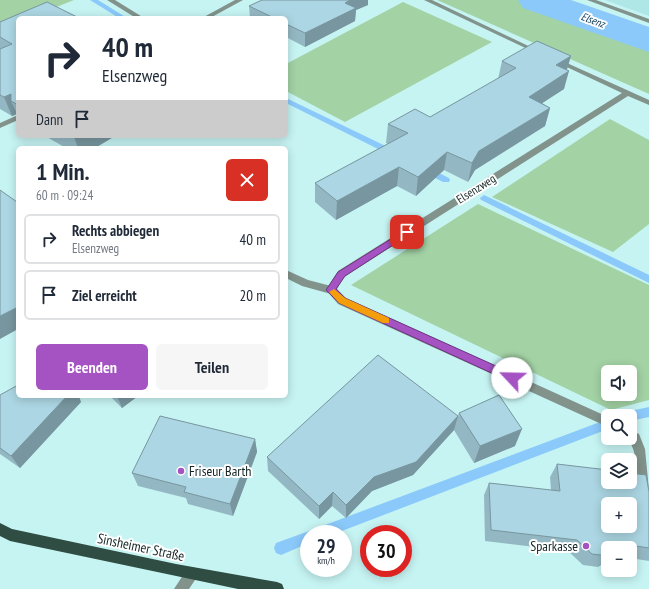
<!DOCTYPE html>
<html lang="de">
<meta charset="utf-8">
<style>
body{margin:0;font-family:"PT Sans Narrow",sans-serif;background:#f6f6f7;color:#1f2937;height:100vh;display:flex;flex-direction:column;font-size:15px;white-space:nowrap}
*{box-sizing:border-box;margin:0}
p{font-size:13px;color:#747a83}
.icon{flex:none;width:22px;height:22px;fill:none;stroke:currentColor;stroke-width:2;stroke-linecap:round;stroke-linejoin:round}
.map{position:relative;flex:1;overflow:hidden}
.drawer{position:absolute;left:16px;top:146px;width:272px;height:252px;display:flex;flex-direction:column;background:#fff;border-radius:6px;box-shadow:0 2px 10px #0003}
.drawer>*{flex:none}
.guide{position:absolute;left:16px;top:16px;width:272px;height:122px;border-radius:6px;box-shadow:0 2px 10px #0003;background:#fff;color:#1f2937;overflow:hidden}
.fabs{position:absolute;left:601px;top:365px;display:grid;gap:8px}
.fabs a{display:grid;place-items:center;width:36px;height:36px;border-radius:6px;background:#fff;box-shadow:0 2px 10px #0003;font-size:20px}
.speed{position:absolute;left:300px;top:525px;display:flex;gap:8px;font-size:20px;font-weight:700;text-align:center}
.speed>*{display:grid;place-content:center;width:52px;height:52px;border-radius:50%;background:#fff;box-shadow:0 2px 10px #0003;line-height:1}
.speed small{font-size:10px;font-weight:400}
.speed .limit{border:6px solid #d22;background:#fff;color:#111}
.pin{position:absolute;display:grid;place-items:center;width:34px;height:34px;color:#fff;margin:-17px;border-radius:8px;box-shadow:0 2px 6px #0006}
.me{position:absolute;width:44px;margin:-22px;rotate:294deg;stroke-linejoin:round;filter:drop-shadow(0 0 3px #0008)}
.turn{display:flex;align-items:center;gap:14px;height:84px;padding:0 20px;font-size:18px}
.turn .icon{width:52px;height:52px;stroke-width:2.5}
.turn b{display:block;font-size:28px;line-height:34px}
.then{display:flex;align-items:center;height:38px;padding:0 20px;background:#0003;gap:8px;font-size:15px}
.round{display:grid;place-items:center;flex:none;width:42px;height:42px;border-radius:6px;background:#f6f6f7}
.headline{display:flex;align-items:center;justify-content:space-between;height:68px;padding:0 20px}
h1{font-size:24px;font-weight:700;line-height:30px}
.primary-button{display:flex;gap:8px;margin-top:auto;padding:8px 20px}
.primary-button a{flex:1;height:46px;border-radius:6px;background:#a553c3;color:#fff;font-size:16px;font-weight:700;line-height:46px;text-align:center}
.primary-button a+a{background:#f6f6f7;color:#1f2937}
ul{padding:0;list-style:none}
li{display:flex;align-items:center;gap:12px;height:50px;margin:0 8px 6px;padding:0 12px;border:2px solid #e0e1e3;border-radius:6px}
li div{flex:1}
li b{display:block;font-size:15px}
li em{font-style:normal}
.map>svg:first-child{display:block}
.built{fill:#afe7e6}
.green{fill:#a3d2a5;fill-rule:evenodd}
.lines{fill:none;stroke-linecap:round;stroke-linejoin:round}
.stream{fill:#8bc9fa;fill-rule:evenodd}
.river{fill:#8bc9fa;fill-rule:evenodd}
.lane{fill:#82938c;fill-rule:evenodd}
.street{fill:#82938c;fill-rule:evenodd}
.primary{fill:#2f4d42;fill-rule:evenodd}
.wall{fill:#94b8c3}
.shaded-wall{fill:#78969f}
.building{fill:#acd6e3;stroke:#78969f;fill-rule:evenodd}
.route{fill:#a553c3;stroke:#6b367f}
.slow{fill:#f59e0b}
.poi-dot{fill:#a553c3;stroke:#fff;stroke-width:1.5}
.labels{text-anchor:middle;stroke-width:4;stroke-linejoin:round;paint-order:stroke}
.far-water-label{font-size:11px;font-style:italic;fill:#093a59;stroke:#fff}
.street-label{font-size:12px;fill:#132524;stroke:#fff}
.near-poi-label{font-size:14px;fill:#132524;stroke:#fff;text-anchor:start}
.near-street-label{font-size:14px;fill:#132524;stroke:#fff}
</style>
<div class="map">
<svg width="649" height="589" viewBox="0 0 649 589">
<rect width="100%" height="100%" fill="#c6f4f3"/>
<!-- built -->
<path class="built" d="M605 0H649V16Z"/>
<!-- green -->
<path class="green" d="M0 0H74L29 18H18L0 30Z
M437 0H519L649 48V94Z
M403 2 492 42 345 122 286 91V64Z
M610 119 649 140V224L613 252 492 197Z
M478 204 649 285V400L611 410 351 285ZM608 372H630V394H608Z"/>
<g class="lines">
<!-- stream -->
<path class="stream" d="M90 0H98L127 18H119Z
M286 98 396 151 397 153 396 155H390L286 103Z
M427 167 449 178 450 180 449 182H443L424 172V168Z
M484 195 649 275V283L481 200 480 198Z
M649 407V417L630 421V416H623L625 412Z
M608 419V429L334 534H309V543L281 555 276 553 274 548 276 543 309 531 312 532 317 528Z"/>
<!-- river -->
<path class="river" d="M518 0H571L649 27V52L523 8Z"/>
<!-- lane -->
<path class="lane" d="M107 0H115L144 18H136Z
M286 270 308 280 335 287 336 290 331 294 302 286 286 278Z"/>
<!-- street -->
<path class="street" d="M235 0H243L210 18H202Z
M424 0H432L541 52 536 53Z
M587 0H596L649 19V23Z
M554 59H558L649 100V105L628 96 344 277 337 289 346 298 608 417V427L338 304 326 290 338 271 622 93 554 61Z
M18 115V120L0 128V123Z
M630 430 639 434 645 449 649 490 644 493 640 491 638 487C636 472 638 448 626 438H630Z
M192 567 197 569 199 574 189 589H174L187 569Z"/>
<!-- primary -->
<path class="primary" d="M0 523 12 529 176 564 277 582 282 584 284 589H238L10 541 0 536Z"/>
</g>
<!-- wall -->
<path class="wall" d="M368 5 356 10 355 21 305 47 286 37V18H250L249 6Z
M18 18V118L17 114 12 116 0 109V22Z
M502 61 567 70 564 89 542 103 550 108 545 126 475 170 468 182 444 170 416 196 397 186 336 220 315 202V183L388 144 386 143 388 124 430 117 498 79Z
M45 136H115L95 148H66Z
M0 395 81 402 20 468 0 454Z
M110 396H138L122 408Z
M459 413 515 446 474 463 454 430 413 475 372 491 346 518 332 506 319 519 268 471 267 457 458 416Z
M255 439 257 452 233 516 188 504 186 498 138 486 132 473Z
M557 464 649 492V561L630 558V548H608V559L598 567 583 565 568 551 485 541 484 495 489 483 551 490 550 477Z"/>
<!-- shaded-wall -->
<path class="shaded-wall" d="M350 0H368V5L356 10 355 21 305 47V33L345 3Z
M571 56 566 73 569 71 564 89 524 115 529 97 556 65Z
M11 94V101L17 114 12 116 4 97Z
M550 108 545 126 475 170 468 182 472 163 479 151Z
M76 136H115L95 148H78L74 137Z
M447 152 444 170 416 196 418 177Z
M399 167 397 186 336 220 337 201Z
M18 307V329L0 339V316Z
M67 396H79L81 402 20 468 11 456Z
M117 396H138L122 408Z
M458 416 454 430 413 475 372 491 346 518V505L374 477Z
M522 429 515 446 474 463 480 446Z
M255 439 257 452 233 516 230 504Z
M333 492 332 506 319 519V506Z
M608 556V559L598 567Z"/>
<!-- building -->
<path class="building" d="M262 0H350L345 3 356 8 305 33 286 24V18H274L249 6Z
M47 2 79 18H18V105L11 101V94L4 97 0 95V49L12 44 0 37V22Z
M537 41 571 56 556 65 569 71 529 97 550 108 479 151 472 163 447 152 418 177 399 167 337 201 315 183 408 133 388 124 415 109 430 117 516 68 502 61Z
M0 190 17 202 18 201V307L0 316Z
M378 355 458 416 416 462 374 477 346 505 333 492 319 506 267 457Z
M18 385V396H67L11 456 0 448V395Z
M499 395 522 429 480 446 459 413Z
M160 416 255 439 230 504 184 492 186 487 132 473Z
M557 464 608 470V482H630V473L646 475 649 492V548L622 544 617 548H608V556L592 554 577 540 491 530 489 483 560 491ZM608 504H630V526H608Z"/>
<!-- route -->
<path class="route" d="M407 229 410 230V234L345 276 336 289 345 298 516 375 517 378 516 381H509L339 303 326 290 338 272Z"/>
<!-- slow -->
<path class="slow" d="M334 289 345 298 389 318V323H383L339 303 329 292Z"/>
<!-- markers -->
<g class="poi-dot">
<circle cx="181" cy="471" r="4"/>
<circle cx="586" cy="546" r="4"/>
</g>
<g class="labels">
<!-- far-water labels -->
<g class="far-water-label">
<text transform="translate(593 20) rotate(20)" y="4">Elsenz</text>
</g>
<!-- street labels -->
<g class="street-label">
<text transform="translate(476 189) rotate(-32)" y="4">Elsenzweg</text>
</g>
<!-- near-poi labels -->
<g class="near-poi-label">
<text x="189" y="476">Friseur Barth</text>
<text x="578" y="551" text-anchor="end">Sparkasse</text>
</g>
<!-- near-street labels -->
<g class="near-street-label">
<text transform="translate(141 547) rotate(12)" y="5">Sinsheimer Straße</text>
</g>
</g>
</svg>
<div class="fabs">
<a><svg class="icon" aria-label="sound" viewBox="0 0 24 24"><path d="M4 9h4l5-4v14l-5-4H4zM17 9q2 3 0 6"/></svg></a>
<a><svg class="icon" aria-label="search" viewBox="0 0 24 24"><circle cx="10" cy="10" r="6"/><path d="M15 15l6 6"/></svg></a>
<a><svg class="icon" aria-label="layers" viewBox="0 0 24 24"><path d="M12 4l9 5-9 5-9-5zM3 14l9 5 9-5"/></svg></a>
<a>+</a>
<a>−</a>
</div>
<div class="speed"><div>29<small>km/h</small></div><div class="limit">30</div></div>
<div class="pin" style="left:407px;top:232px;background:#d93025"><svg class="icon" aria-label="arrive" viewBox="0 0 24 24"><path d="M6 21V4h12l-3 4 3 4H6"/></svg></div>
<svg class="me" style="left:512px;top:378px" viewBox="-20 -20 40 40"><circle r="19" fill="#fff"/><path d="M0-13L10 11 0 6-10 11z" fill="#a553c3"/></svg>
<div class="guide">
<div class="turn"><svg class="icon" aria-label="right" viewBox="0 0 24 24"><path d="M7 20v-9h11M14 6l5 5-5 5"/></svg><div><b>40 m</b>Elsenzweg</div></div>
<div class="then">Dann<svg class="icon" aria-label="arrive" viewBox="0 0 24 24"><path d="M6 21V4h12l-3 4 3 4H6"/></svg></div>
</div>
<section class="drawer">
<div class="headline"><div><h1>1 Min.</h1><p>60 m · 09:24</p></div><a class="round" style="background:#d93025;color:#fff"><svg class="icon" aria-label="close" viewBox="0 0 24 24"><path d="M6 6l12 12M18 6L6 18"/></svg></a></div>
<ul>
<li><svg class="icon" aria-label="right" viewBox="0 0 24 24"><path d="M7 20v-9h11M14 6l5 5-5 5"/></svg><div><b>Rechts abbiegen</b><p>Elsenzweg</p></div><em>40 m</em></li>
<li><svg class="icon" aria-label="arrive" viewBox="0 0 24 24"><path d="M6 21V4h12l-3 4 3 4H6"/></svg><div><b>Ziel erreicht</b></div><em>20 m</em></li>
</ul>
<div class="primary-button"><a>Beenden</a><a>Teilen</a></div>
</section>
</div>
